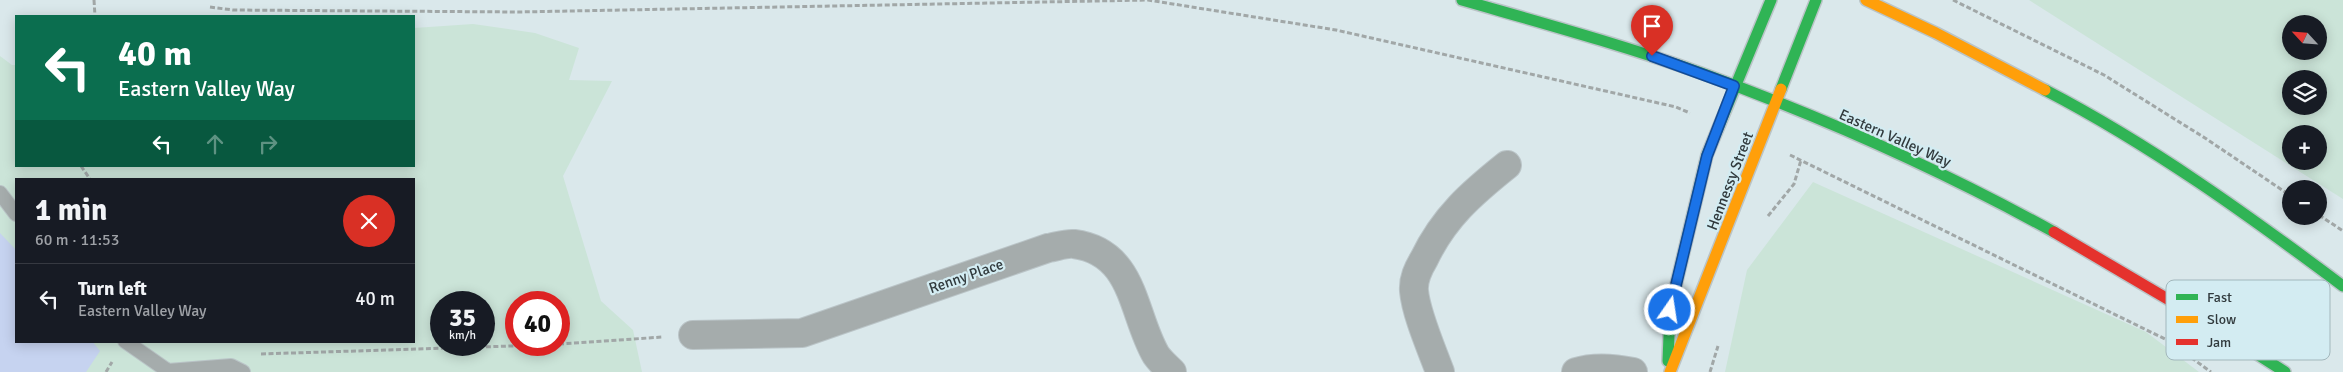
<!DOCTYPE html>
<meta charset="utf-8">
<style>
body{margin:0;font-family:Signika,sans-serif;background:#242831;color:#f1f3f6;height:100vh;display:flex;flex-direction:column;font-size:19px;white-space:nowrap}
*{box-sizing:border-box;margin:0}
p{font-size:16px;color:#9ea1a6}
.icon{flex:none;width:28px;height:28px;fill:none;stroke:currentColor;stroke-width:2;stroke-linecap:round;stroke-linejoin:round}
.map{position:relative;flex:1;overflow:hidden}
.details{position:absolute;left:15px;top:178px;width:400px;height:165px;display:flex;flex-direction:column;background:#171b24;border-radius:0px;box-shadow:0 2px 12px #0003}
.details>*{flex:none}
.top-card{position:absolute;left:15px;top:15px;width:400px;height:152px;border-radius:0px;box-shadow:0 2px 12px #0003;background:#0b6e4f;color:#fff;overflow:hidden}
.needle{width:32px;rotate:296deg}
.controls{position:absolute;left:2282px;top:15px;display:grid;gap:10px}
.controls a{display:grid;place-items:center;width:45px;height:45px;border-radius:50%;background:#171b24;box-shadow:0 2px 12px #0003;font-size:25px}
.speed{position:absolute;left:430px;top:291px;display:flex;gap:10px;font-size:25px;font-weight:700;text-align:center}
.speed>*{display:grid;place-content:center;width:65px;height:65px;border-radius:50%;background:#171b24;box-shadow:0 2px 12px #0003;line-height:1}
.speed small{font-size:12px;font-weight:400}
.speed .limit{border:8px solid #d22;background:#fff;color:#111}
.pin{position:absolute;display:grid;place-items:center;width:42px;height:42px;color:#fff;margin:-51px -21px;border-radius:50% 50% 50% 0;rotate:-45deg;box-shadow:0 0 5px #0007}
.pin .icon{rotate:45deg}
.me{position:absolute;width:55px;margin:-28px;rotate:13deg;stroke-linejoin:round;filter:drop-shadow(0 0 4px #0008)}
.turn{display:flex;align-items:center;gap:18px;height:105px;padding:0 20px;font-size:22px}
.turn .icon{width:65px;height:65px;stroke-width:2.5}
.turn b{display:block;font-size:35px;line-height:42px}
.lanes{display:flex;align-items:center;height:48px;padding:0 20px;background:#0003;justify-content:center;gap:25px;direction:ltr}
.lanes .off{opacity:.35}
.round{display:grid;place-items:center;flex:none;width:52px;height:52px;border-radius:26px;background:#242831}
.summary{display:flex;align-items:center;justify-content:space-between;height:85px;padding:0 20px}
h1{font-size:30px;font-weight:700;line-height:38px}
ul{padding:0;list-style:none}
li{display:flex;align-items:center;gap:15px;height:70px;padding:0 20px;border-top:1px solid #363941}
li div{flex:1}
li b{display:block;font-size:19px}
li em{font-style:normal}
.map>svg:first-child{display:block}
.green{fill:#cbe4d8;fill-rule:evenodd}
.water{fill:#c6d3f0}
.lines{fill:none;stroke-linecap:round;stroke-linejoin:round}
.lane-casing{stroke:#bac4c7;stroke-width:16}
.street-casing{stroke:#bac4c7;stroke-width:30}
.fast-casing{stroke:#bac4c7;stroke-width:14}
.slow-casing{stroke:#bac4c7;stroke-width:14}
.jam-casing{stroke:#bac4c7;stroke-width:14}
.path{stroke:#a1a7a7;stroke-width:3;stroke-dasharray:5 2.5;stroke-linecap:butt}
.lane{stroke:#a5acac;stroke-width:14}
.street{stroke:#a5acac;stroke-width:28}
.fast{stroke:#30b455;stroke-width:11}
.slow{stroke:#ff9f0a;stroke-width:11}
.jam{stroke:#e5322d;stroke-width:11}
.route-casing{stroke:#114b97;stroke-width:12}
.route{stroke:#1a73e8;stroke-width:9}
.labels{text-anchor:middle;stroke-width:4.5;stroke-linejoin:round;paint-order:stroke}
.street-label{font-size:15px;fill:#313a3d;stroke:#d3ecf2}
.key{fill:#d3ecf2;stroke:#a2b7bc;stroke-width:1}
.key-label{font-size:14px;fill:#313a3d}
</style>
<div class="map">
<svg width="2343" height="372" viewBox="0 0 2343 372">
<rect width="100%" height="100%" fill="#dae8eb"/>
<!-- green -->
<path class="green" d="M2029 0H2343V199ZM2291 24H2319V51H2291ZM2291 79H2319V106H2291ZM2291 134H2319V161H2291Z
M473 24 535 33 579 48 569 80 612 81 563 176 601 301 633 330 642 372H0V56L12 65H16V166H414V28ZM16 179H414V341H16ZM441 302H484V345H441ZM516 302H559V345H516Z
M1813 182 2146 332 2199 372H1725L1747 270Z"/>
<!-- water -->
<path class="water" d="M0 233 16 250V341H92L100 351 86 372H0Z"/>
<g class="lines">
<!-- lane casing -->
<g class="lane-casing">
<path id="lane" d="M0 193 16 214
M125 341 168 371 231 366 243 372"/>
</g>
<!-- street casing -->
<g class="street-casing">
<path id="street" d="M693 335 802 333 1048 248C1056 247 1066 243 1074 244 1135 252 1132 314 1156 355 1160 361 1167 367 1172 372
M1440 372C1432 350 1416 314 1414 291 1413 279 1418 269 1424 259 1444 217 1472 193 1507 165
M1576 372C1595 366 1614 368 1633 372"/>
</g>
<!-- fast casing -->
<g class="fast-casing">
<path id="fast" d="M1462 0C1542 23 1623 45 1701 73 1823 117 1941 170 2054 232
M1781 89 1816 0
M2045 90C2151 145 2248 215 2343 286
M2210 324 2285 372
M1668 361 1670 310 1707 155 1771 0"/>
</g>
<!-- slow casing -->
<g class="slow-casing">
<path id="slow" d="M1866 0 1936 33 2045 90
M1670 372 1781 89"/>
</g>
<!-- jam casing -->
<g class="jam-casing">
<path id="jam" d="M2054 232 2210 324"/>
</g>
<!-- path -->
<path class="path" d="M94 0 95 16
M1953 0 2104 75 2205 138 2291 196
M210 7 233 10 518 12 1148 0 1336 30 1676 107 1690 113
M1790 155 2167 340 2211 372
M81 166 90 179
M2319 215 2343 231
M1768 216 1794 184 1801 160
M559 344 663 337
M261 354 543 345
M106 372 112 362
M1710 372 1718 346"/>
<!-- lane -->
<use href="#lane" class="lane"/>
<!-- street -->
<use href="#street" class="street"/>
<!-- fast -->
<use href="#fast" class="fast"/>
<!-- slow -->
<use href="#slow" class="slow"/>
<!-- jam -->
<use href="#jam" class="jam"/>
</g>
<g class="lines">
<!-- route casing -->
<g class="route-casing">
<path id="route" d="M1652 56 1734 86 1707 156 1670 310"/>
</g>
<!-- route -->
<use href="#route" class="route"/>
</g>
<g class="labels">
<!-- street labels -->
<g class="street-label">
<text transform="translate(1895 138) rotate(24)" y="5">Eastern Valley Way</text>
<text transform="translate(1730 181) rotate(-69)" y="5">Hennessy Street</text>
<text transform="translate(966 276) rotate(-19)" y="5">Renny Place</text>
</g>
</g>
<!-- legend -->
<rect x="2166" y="280" width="164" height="80" rx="8" class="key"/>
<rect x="2176" y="294" width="22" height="6" fill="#30b455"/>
<rect x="2176" y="316" width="22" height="7" fill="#ff9f0a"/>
<rect x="2176" y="339" width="22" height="6" fill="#e5322d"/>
<g class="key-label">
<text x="2207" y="302">Fast</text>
<text x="2207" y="324">Slow</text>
<text x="2207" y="347">Jam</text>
</g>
</svg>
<div class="controls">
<a><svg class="needle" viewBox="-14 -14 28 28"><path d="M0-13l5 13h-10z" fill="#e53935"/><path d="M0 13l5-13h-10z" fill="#9ea1a6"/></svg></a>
<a><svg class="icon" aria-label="layers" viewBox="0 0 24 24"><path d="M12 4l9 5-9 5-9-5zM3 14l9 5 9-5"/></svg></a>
<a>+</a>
<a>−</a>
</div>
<div class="speed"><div>35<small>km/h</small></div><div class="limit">40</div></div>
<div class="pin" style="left:1652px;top:56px;background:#d93025"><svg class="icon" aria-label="arrive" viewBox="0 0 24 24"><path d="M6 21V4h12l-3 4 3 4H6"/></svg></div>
<svg class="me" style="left:1670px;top:310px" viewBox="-20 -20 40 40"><circle r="17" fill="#1a73e8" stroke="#fff" stroke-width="3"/><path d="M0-11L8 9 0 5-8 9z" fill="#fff"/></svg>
<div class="top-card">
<div class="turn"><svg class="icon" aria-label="left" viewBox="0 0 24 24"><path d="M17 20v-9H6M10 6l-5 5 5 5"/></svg><div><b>40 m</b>Eastern Valley Way</div></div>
<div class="lanes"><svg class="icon" aria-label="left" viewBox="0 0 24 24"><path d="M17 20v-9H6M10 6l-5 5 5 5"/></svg><svg class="icon off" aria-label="ahead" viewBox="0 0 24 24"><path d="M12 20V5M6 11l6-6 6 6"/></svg><svg class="icon off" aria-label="right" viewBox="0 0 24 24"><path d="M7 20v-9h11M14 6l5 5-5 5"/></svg></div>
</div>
<section class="details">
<div class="summary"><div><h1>1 min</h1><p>60 m · 11:53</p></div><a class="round" style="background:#d93025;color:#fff"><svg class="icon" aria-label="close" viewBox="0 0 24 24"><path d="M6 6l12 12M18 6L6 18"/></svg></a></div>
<ul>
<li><svg class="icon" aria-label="left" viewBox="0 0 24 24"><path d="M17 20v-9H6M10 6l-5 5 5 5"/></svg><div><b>Turn left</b><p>Eastern Valley Way</p></div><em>40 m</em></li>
</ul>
</section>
</div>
